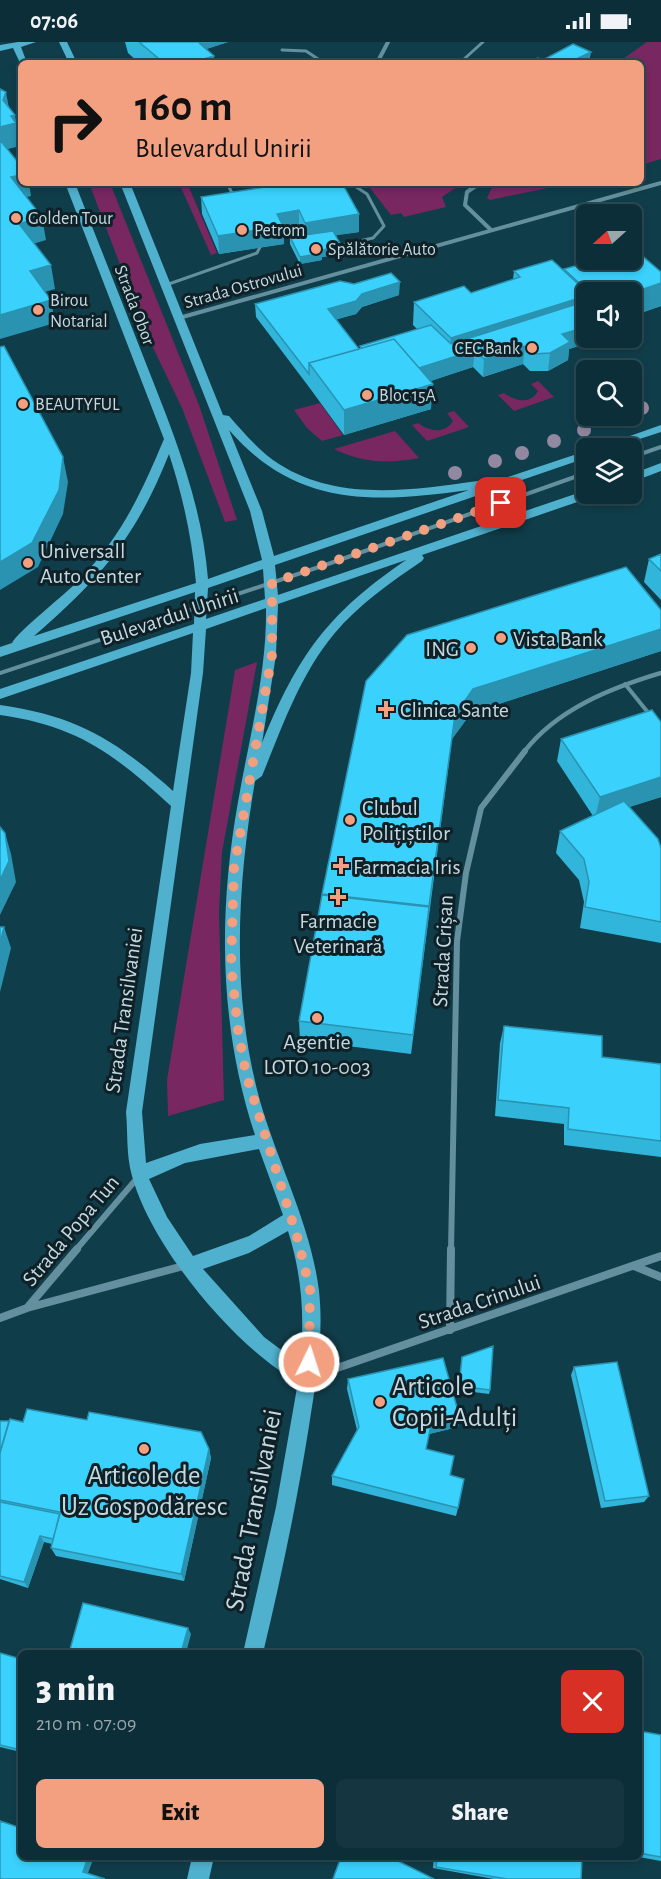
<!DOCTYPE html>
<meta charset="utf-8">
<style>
body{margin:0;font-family:"Alegreya Sans",sans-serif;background:#153640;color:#f1f3f6;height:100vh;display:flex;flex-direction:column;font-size:22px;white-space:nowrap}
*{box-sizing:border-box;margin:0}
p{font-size:20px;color:#9aa8ae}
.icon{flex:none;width:33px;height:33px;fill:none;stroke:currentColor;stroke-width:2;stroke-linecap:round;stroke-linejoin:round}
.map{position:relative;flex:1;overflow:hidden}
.drawer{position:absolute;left:18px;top:1608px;width:624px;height:210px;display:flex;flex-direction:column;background:#0c2e38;border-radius:9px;box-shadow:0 3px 9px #0003,0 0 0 2px #2c4a53}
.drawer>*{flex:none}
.top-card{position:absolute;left:18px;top:18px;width:626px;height:126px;border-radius:9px;box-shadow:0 3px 9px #0003,0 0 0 2px #2c4a53;background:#f2a080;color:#111;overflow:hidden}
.needle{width:39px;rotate:249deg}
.controls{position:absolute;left:576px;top:162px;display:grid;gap:12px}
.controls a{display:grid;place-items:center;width:66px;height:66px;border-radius:9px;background:#0c2e38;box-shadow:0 3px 9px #0003,0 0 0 2px #2c4a53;font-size:30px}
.pin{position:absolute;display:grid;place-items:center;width:51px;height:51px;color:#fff;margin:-26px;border-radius:12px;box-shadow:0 3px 9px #0006}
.me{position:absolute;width:66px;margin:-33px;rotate:4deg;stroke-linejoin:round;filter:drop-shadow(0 0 4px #0008)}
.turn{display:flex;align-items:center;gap:21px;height:126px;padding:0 18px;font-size:27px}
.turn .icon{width:78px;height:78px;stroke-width:2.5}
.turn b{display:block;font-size:42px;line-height:51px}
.round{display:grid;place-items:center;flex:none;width:63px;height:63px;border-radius:9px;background:#153640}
.head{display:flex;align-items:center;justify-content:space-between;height:102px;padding:0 18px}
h1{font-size:36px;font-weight:800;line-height:45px}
.primary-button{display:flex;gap:12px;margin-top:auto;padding:12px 18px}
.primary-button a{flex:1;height:69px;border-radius:9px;background:#f2a080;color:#111;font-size:24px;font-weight:800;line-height:69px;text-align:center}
.primary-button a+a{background:#153640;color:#f1f3f6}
.status{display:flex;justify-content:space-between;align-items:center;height:42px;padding:0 30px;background:#0c2e38;direction:ltr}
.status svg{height:16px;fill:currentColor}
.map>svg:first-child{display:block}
.green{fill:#782760}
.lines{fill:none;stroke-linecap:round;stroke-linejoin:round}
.lane-far1{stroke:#648f9e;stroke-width:3}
.lane{stroke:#648f9e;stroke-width:4}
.street-far3{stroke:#648f9e;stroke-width:4}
.street-far2{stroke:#648f9e;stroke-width:4.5}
.street-far1{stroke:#648f9e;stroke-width:6}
.street{stroke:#648f9e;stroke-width:8}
.primary{fill:#50b1cf;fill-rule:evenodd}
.tree{fill:#9388a1}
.wall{fill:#32b5da}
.shaded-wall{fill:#2993b1}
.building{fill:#3ad2fd;stroke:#2993b1;stroke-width:1.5}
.route{stroke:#f2a080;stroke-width:10;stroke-dasharray:0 18}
.poi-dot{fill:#f2a080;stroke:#0f2127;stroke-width:2}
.labels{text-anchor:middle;stroke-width:6;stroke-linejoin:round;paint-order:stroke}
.far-poi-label{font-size:18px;fill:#c3d9e1;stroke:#0f2127;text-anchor:start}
.far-street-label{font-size:18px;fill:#c3d9e1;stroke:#0f2127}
.poi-label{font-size:22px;fill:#c3d9e1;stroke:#0f2127;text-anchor:start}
.street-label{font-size:22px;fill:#c3d9e1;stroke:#0f2127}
.near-poi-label{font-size:27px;fill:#c3d9e1;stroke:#0f2127;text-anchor:start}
.near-street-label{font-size:27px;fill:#c3d9e1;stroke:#0f2127}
</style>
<div class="status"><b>07:06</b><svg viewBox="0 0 49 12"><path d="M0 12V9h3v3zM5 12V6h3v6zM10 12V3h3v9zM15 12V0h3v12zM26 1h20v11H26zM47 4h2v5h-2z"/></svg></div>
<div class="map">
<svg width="661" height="1837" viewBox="0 0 661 1837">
<rect width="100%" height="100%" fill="#103d4a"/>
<!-- green -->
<path class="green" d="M647 0H661V117L641 123 640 21H617Z
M89 141H110L199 363 237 478 225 480 182 366 146 291Z
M179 141 188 143 217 211 211 213Z
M366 141H463L442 155 446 165 404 175 401 171 391 173Z
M494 141H572L490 158 487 156Z
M538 339 554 355 514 369 498 353 504 351C514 359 531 363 538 349L531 342Z
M320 361 343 393 322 399 307 386 294 368Z
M454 369 469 385 427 399 412 383 418 381C429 389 444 393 453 379L447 371Z
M395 389 419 416C387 422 363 421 334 407Z
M257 620 222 810 219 871 224 1058 168 1074 167 1038 235 628Z"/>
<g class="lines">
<!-- lane-far1 -->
<path class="lane-far1" d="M282 8 306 9 324 21
M463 18 483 0
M227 141 233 153
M345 202 373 196 384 184 367 152 350 141
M166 243 257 211 260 205"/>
<!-- lane -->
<path class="lane" d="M632 415 661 405
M0 631 328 522 586 431
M625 642 650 673"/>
<!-- street-far3 -->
<path class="street-far3" d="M377 21 388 0
M480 141 467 150 465 163 490 187
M179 276 661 141"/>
<!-- street-far2 -->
<path class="street-far2" d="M524 710C557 667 611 646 661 631"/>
<!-- street-far1 -->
<path class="street-far1" d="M75 1209 139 1134
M451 1209 457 899 466 831 481 766 525 709"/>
<!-- street -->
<path class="street" d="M634 1224 661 1235
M27 1266 77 1207
M0 1276 27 1266 187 1223
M450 1288 451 1207
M311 1335 661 1214"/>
<!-- primary -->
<path class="primary" d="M18 0H36L21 5 27 21H21V23L13 6 0 9V3Z
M59 0H67L77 21H69Z
M65 141H75C98 200 122 260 145 319 173 390 202 460 208 537L262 518 250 469 120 141H130L223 373 229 374C244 391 259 409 279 422 338 460 413 448 478 439L484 443 586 409V416L275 523 278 553 584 449 594 452 592 455 422 513 424 516 422 519C391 540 359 562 334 592 300 633 282 685 262 734L255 739C237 845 231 954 260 1059 278 1122 311 1183 319 1249 324 1295 316 1339 309 1384 297 1460 281 1536 263 1611H243L276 1465 298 1340C234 1305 151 1204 132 1134 126 1113 128 1091 126 1070L171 764C114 712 78 684 0 673V663C77 674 116 698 173 749L191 631 193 591 0 657V647L194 582 195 550 0 615V605L12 601C18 589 65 553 79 538 121 495 141 452 164 397ZM229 388C297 466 374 461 469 448L274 514 262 469ZM169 412C183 455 192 496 196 541L34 594C101 536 136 495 169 412ZM406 518C327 572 298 613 262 701L276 613 278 562ZM263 527 265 557 206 577 208 546ZM266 566C267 631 249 696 238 760 218 872 219 984 255 1093L200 1102 146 1121 142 1070 203 631 206 587ZM259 1107 283 1173 249 1194 193 1214 167 1175 149 1137 185 1121ZM288 1189C302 1233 305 1276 300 1322L264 1295 203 1227 249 1211Z
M661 383V390L612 406H596Z
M661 421V429L632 440V432Z
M192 1815H214L209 1837H187Z"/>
</g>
<!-- trees -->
<g class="tree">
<circle cx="642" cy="366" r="7"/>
<circle cx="584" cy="388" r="7"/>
<circle cx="554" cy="399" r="7"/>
<circle cx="522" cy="411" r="7"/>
<circle cx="495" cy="419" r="7"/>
<circle cx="455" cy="431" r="7"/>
</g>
<!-- wall -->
<path class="wall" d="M125 0H228L206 7 214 14V21H139L128 11Z
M201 155 359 172V190L336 193 342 212 322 215V218L300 222 290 202V195L303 193 299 186 283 188 284 202 219 212 202 172Z
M564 227 661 230V264L632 274V250H586V296H605L569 307 568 318 548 329H530L523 322 483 335 473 325 430 339 431 367 344 393 309 345 256 275 255 262 354 242 399 253 362 265 356 272 336 277 359 307 360 306V304L417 287 413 283 414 260 471 251 513 238 514 229H564Z
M661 512V558L644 540 649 517Z
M661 568V609L471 671 452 697 411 1012 300 998 299 979 322 852 366 639Z
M561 697 661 755 629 765 661 806V901L580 886 584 860 579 838 556 811 560 789 593 774 557 719Z
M504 984 602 1015 661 1022V1115L564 1103V1082L495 1074 500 1001Z
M462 1315 490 1348 489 1352 458 1348Z
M574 1325 649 1454 644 1460 601 1466 571 1333Z
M348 1337 460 1376 458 1385 429 1392 426 1407 450 1433 458 1466 456 1474 332 1443V1434L357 1388 347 1347Z
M0 1379 23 1380 209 1407 211 1416 184 1539 56 1514 51 1506 52 1502 44 1500 28 1546 0 1537Z
M0 1611 21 1617V1710L0 1705Z
M639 1689 661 1693V1819L639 1815Z
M434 1815H582L581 1837H494L433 1826Z"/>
<!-- shaded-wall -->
<path class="shaded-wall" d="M188 0H228L189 13Z
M591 10 589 21H568Z
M214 14V21H190Z
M6 50 10 72 3 58Z
M15 73 20 104 0 109V85L11 74Z
M21 133V141H29L31 154 15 158 11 135Z
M299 168V186L283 188 284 202 219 212 218 194 277 172Z
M359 172V190L305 198V181Z
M42 175 46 198 23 205 19 182Z
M342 205V212L322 215V218L300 222V215L321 208Z
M51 223 55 247 34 253 30 229Z
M400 240 399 253 362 265 356 272 328 280V267L362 252Z
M661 241V264L632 274V251Z
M586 254V271L475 308 473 325 413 345 414 327 449 316 451 296Z
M51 258 55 281 0 297V273Z
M586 285V296H605L569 307 568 318 548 329 550 311 562 292Z
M525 304 523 322 483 335 484 317Z
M433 342 431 367 344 393V368Z
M63 415 68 440 63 472 38 525 0 548V520Z
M661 587V609L471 671 452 697 411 1012 455 673 473 647Z
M661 735V755L595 776 600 755Z
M5 791 11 812 16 840 0 873V838Z
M4 885 11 906 0 950V901Z
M460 1376 458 1385 429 1392 431 1383Z
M209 1407 211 1416 184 1539 181 1532Z
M40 1494 44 1500 28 1546 24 1540Z
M188 1586 191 1592 186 1611H181Z
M88 1815H94L88 1831 107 1837 83 1830Z"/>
<!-- building -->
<path class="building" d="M139 0H198L214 14 190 21H164Z
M573 2 591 10 568 21H527L538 16 543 18Z
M0 47 6 50 3 58 15 73 11 74 16 81 0 85Z
M0 98 21 124V133L11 135 42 175 19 182 51 223 30 229 51 258 0 273Z
M291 141H342L359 172 305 181 299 168 277 172 283 184 218 194 201 155Z
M333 189 342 205 321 208 322 211 300 215 290 195Z
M633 206 661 230V241L632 251 589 250 564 227 596 218H632V207Z
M552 218 587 250 586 254 451 296 414 260 464 244 471 251 520 235 514 229Z
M391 231 400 240 362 252 356 259 328 267 359 307 309 321V332L255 262 340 239 354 242Z
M586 259V285L562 292 570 300 550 311 533 312 525 304 484 317 475 308 419 326 394 297 362 306 360 304 431 283 451 302Z
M394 297 433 342 344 368 309 321Z
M4 304 63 415 59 448 32 501 0 520V305Z
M661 512V529L649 517Z
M626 525 661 568V587L473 647 455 673 429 864 322 852 366 639 407 593Z
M652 668 661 680V735L600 755 561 697Z
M624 759 658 797 661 806V880L585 865 589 840 584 817 560 789Z
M0 785 5 791 9 819 0 838Z
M322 853 429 865 413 993 299 979Z
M0 885H4L0 901Z
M504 984 602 994V1015L661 1022V1099L568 1087 569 1066 498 1058Z
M493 1304 490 1348 459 1344 462 1315Z
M443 1316 460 1376 431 1383 426 1407 454 1414 450 1433 464 1437 458 1466 332 1434 359 1385 348 1337Z
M617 1320 649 1454 605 1459 574 1325Z
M27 1367 87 1378 89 1370 201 1390 209 1407 181 1532 51 1506 60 1470 0 1458V1411L10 1377 23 1380Z
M0 1379H9L0 1410Z
M0 1460 60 1472 53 1497 40 1494 24 1540 0 1534Z
M83 1561 188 1586 181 1611H69Z
M0 1611 21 1617V1708L0 1703Z
M639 1689 661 1693V1815L639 1811Z
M0 1779 21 1786V1815H88L83 1830 105 1837H0Z
M341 1815H390L434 1837H333Z
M437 1815H582L581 1837H507L436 1825Z"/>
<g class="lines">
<!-- route -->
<path class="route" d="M309 1320 310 1248 298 1198 246 1032 238 988 231 923 234 826 272 613V541L501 461"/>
</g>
<!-- markers -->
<g class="poi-dot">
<circle cx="16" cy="176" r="6"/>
<circle cx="242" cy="188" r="6"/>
<circle cx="316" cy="207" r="6"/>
<circle cx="38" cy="268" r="6"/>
<circle cx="532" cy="306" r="6"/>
<circle cx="367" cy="353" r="6"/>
<circle cx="23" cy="362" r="6"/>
<circle cx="28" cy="521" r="6"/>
<circle cx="501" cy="596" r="6"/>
<circle cx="471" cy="606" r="6"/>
<path d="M383 658h6v6h6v6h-6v6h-6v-6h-6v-6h6z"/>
<circle cx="350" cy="778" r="6"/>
<path d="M338 815h6v6h6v6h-6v6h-6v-6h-6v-6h6z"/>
<path d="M335 846h6v6h6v6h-6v6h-6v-6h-6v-6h6z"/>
<circle cx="317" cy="976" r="6"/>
<circle cx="380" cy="1360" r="6"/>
<circle cx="144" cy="1407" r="6"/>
</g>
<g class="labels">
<!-- far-poi labels -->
<g class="far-poi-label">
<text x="28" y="182">Golden Tour</text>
<text x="254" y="194">Petrom</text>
<text x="328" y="213">Spălătorie Auto</text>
<text x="50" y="264">Birou<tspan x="50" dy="21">Notarial</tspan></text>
<text x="520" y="312" text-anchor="end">CEC Bank</text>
<text x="379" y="359">Bloc 15A</text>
<text x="35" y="368">BEAUTYFUL</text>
</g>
<!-- far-street labels -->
<g class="far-street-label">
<text transform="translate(243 244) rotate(-16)" y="6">Strada Ostrovului</text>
<text transform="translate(135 263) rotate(69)" y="6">Strada Obor</text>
</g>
<!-- poi labels -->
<g class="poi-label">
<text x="40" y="516">Universall<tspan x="40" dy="25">Auto Center</tspan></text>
<text x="513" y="604">Vista Bank</text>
<text x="459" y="614" text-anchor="end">ING</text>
<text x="400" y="675">Clinica Sante</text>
<text x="362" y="773">Clubul<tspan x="362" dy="25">Polițiștilor</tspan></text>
<text x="353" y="832">Farmacia Iris</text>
<text x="338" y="886" text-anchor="middle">Farmacie<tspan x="338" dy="25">Veterinară</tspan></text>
<text x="317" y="1007" text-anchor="middle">Agentie<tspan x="317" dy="25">LOTO 10-003</tspan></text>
</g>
<!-- street labels -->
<g class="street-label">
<text transform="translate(169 574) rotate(-18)" y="8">Bulevardul Unirii</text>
<text transform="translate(442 909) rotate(-87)" y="8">Strada Crișan</text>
<text transform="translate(123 968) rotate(-82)" y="8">Strada Transilvaniei</text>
<text transform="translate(70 1188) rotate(-50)" y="8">Strada Popa Tun</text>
<text transform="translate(479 1259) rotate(-19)" y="8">Strada Crinului</text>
</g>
<!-- near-poi labels -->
<g class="near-poi-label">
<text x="392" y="1353">Articole<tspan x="392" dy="31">Copii-Adulți</tspan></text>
<text x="144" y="1442" text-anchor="middle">Articole de<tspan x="144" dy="31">Uz Gospodăresc</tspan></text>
</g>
<!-- near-street labels -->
<g class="near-street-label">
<text transform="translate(253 1468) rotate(-79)" y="9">Strada Transilvaniei</text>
</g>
</g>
</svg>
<div class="controls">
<a><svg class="needle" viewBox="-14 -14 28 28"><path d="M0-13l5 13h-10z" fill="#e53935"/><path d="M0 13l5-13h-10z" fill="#9aa8ae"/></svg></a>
<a><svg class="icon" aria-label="sound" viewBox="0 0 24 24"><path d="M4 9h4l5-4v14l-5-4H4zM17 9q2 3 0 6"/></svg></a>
<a><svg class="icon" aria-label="search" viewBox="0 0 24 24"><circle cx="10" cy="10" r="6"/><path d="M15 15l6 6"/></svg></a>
<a><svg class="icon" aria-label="layers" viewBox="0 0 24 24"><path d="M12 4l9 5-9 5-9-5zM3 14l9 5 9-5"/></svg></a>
</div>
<div class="pin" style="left:501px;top:461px;background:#d93025"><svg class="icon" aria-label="arrive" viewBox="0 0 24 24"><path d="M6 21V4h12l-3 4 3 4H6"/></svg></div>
<svg class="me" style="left:309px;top:1320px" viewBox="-20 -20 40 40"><circle r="17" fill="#f2a080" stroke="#fff" stroke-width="3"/><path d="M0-11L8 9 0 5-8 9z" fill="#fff"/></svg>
<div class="top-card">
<div class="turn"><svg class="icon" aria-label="right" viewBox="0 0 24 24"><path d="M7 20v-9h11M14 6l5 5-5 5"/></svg><div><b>160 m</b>Bulevardul Unirii</div></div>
</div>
<section class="drawer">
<div class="head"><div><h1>3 min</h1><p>210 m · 07:09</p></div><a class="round" style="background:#d93025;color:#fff"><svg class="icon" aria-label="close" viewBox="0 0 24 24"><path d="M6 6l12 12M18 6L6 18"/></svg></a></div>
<div class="primary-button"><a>Exit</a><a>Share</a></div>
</section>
</div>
